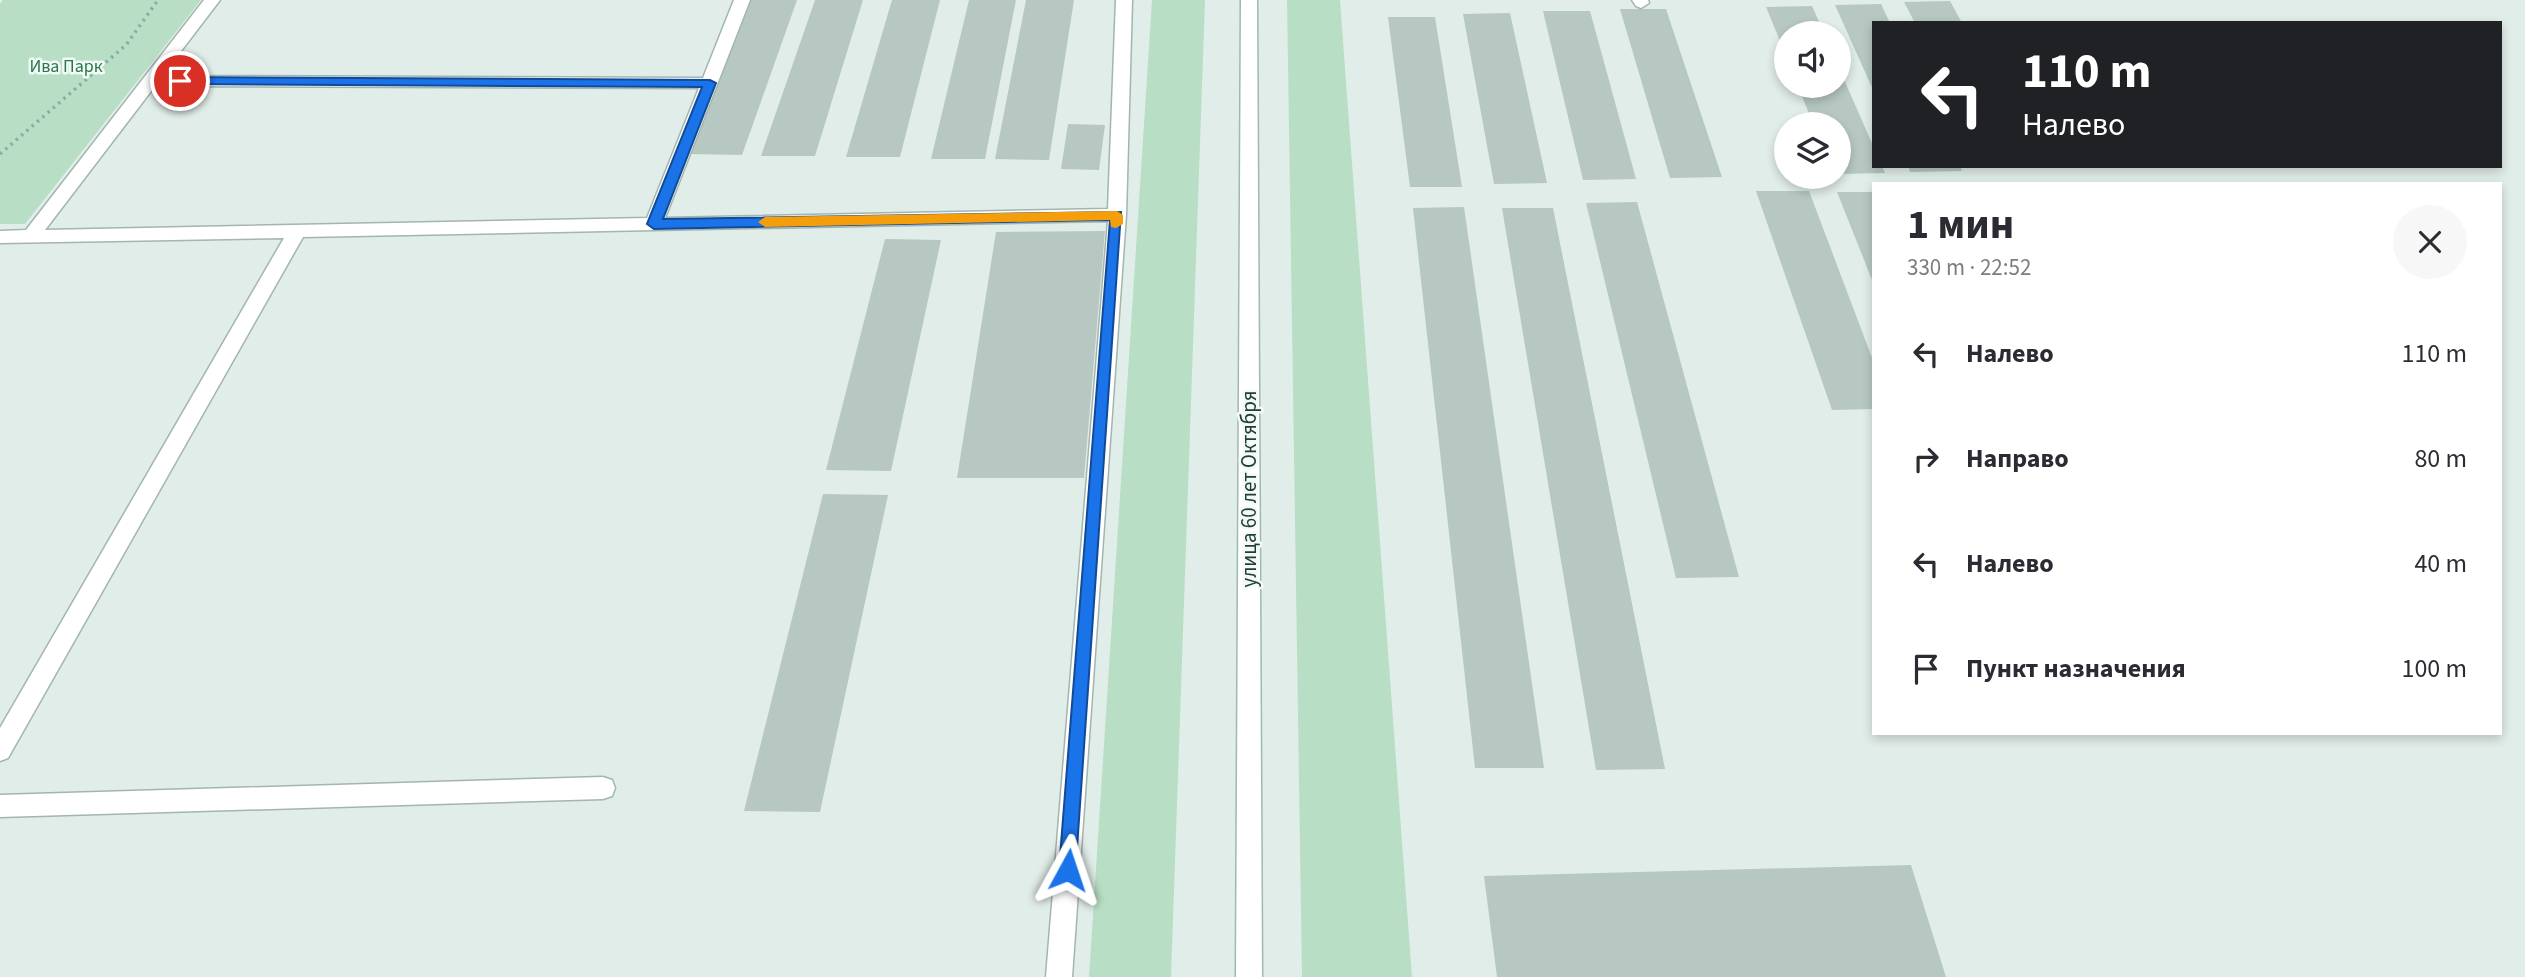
<!DOCTYPE html>
<html lang="ru">
<meta charset="utf-8">
<style>
body{margin:0;font-family:"Source Sans 3",sans-serif;background:#f7f7f7;color:#2b2b33;height:100vh;display:flex;flex-direction:column;font-size:26px;white-space:nowrap}
*{box-sizing:border-box;margin:0}
p{font-size:23px;color:#7c7c81}
.icon{flex:none;width:38px;height:38px;fill:none;stroke:currentColor;stroke-width:2;stroke-linecap:round;stroke-linejoin:round}
.map{position:relative;flex:1;overflow:hidden}
.details{position:absolute;left:1872px;top:182px;width:630px;height:553px;display:flex;flex-direction:column;background:#fff;border-radius:0px;box-shadow:0 4px 10px #0003}
.details>*{flex:none}
.guide{position:absolute;left:1872px;top:21px;width:630px;height:147px;border-radius:0px;box-shadow:0 4px 10px #0003;background:#202124;color:#fff;overflow:hidden}
.tools{position:absolute;left:1774px;top:21px;display:grid;gap:14px}
.tools a{display:grid;place-items:center;width:77px;height:77px;border-radius:50%;background:#fff;box-shadow:0 4px 10px #0003;font-size:35px}
.pin{position:absolute;display:grid;place-items:center;width:60px;height:60px;color:#fff;margin:-30px;border:4px solid #fff;border-radius:50%;box-shadow:0 2px 7px #0007}
.me{position:absolute;width:77px;margin:-38px;rotate:5deg;stroke-linejoin:round;filter:drop-shadow(0 0 5px #0008)}
.turn{display:flex;align-items:center;gap:24px;height:147px;padding:0 35px;font-size:32px}
.turn .icon{width:91px;height:91px;stroke-width:2.5}
.turn b{display:block;font-size:49px;line-height:60px}
.round{display:grid;place-items:center;flex:none;width:74px;height:74px;border-radius:37px;background:#f7f7f7}
.summary{display:flex;align-items:center;justify-content:space-between;height:119px;padding:0 35px}
h1{font-size:42px;font-weight:700;line-height:52px}
ul{padding:0;list-style:none}
li{display:flex;align-items:center;gap:21px;height:105px;padding:0 35px}
li div{flex:1}
li b{display:block;font-size:26px}
li em{font-style:normal}
.map>svg:first-child{display:block}
.green{fill:#b8dfc5}
.building{fill:#b6c8c1}
.lines{fill:none;stroke-linecap:round;stroke-linejoin:round}
.lane-casing{stroke:#a3b5b0;stroke-width:3}
.secondary-casing{stroke:#9eb9b2;stroke-width:3}
.path{stroke:#7fb2a6;stroke-width:3.5;stroke-dasharray:2.5 4.5;stroke-linecap:butt}
.lane{fill:#fff;fill-rule:evenodd}
.secondary{fill:#fff;fill-rule:evenodd}
.route{fill:#1a73e8;stroke:#114b97;stroke-width:2}
.slow{fill:#f59e0b}
.labels{text-anchor:middle;stroke-width:5;stroke-linejoin:round;paint-order:stroke}
.far-park-label{font-size:18px;fill:#27784c;stroke:#f2f9f6}
.street-label{font-size:21px;fill:#203f38;stroke:#f2f9f6}
</style>
<div class="map">
<svg width="2525" height="977" viewBox="0 0 2525 977">
<rect width="100%" height="100%" fill="#e1ede8"/>
<!-- green -->
<path class="green" d="M3 0H201L25 224H0V4Z
M1152 0H1205L1171 977H1089Z
M1287 0H1340L1412 977H1302Z"/>
<!-- building -->
<path class="building" d="M749 0H797L742 155 689 154Z
M815 0H863L815 156H761Z
M892 0H940L900 157H846Z
M969 0H1016L985 159H931Z
M1026 0H1074L1049 160 995 159Z
M1950 1 1962 23H1915L1904 2Z
M1881 4 1890 23H1874V92L1835 5Z
M1812 6 1824 33H1787V58L1766 7Z
M1620 9H1666L1722 177 1670 178Z
M1543 11H1590L1636 179 1583 180Z
M1510 13 1547 183 1494 184 1463 14Z
M1388 17H1435L1462 187H1410Z
M1839 68 1874 148V166H1882L1885 173 1839 174V124H1813L1798 86H1839Z
M1068 124 1105 125 1099 170 1061 169Z
M1908 166H1960L1962 171 1910 172Z
M1756 191H1809L1874 363V409L1832 410Z
M1837 192H1874V285Z
M1637 202 1739 577 1676 578 1586 203Z
M1464 207 1544 768H1475L1413 208Z
M1502 208H1553L1665 769 1596 770Z
M1105 231 1084 478H957L996 232Z
M885 239 941 240 891 471 826 470Z
M823 494 888 495 820 812 744 811Z
M1911 865 1946 977H1497L1484 876Z"/>
<g class="lines">
<!-- lane casing -->
<g class="lane-casing">
<path id="lane" d="M204 0H220L162 76 703 78 734 0H750L665 218 1108 209 1116 0H1132L1126 215 1072 977H1046L1108 221 303 237 8 758 0 761V728L284 238 0 243V231L26 230ZM155 86 699 88 647 218 45 230Z
M1632 0H1648L1649 3 1641 8 1636 6Z
M603 777 612 780 615 788 612 796 603 799 0 817V795Z"/>
</g>
<!-- secondary casing -->
<g class="secondary-casing">
<path id="secondary" d="M1241 0H1257L1262 977H1236Z"/>
</g>
<!-- path -->
<path class="path" d="M0 154 126 45 158 0"/>
<!-- lane -->
<use href="#lane" class="lane"/>
<!-- secondary -->
<use href="#secondary" class="secondary"/>
</g>
<!-- route -->
<path class="route" d="M180 77 710 80 716 83 663 219 1121 212 1075 877 1068 879 1061 877 1059 870 1110 220 654 229 647 224 702 87 175 84 173 81Z"/>
<!-- slow -->
<path class="slow" d="M1117 211 1123 215V224L1116 228 1111 227 1110 220 765 227 758 222 765 217Z"/>
<g class="labels">
<!-- far-park labels -->
<g class="far-park-label">
<text x="66" y="72">Ива Парк</text>
</g>
<!-- street labels -->
<g class="street-label">
<text transform="translate(1249 489) rotate(-90)" y="7">улица 60 лет Октября</text>
</g>
</g>
</svg>
<div class="tools">
<a><svg class="icon" aria-label="sound" viewBox="0 0 24 24"><path d="M4 9h4l5-4v14l-5-4H4zM17 9q2 3 0 6"/></svg></a>
<a><svg class="icon" aria-label="layers" viewBox="0 0 24 24"><path d="M12 4l9 5-9 5-9-5zM3 14l9 5 9-5"/></svg></a>
</div>
<div class="pin" style="left:180px;top:81px;background:#d93025"><svg class="icon" aria-label="arrive" viewBox="0 0 24 24"><path d="M6 21V4h12l-3 4 3 4H6"/></svg></div>
<svg class="me" style="left:1068px;top:870px" viewBox="-20 -20 40 40"><path d="M0-17L14 15 0 8-14 15z" fill="#1a73e8" stroke="#fff" stroke-width="4"/></svg>
<div class="guide">
<div class="turn"><svg class="icon" aria-label="left" viewBox="0 0 24 24"><path d="M17 20v-9H6M10 6l-5 5 5 5"/></svg><div><b>110 m</b>Налево</div></div>
</div>
<section class="details">
<div class="summary"><div><h1>1 мин</h1><p>330 m · 22:52</p></div><a class="round"><svg class="icon" aria-label="close" viewBox="0 0 24 24"><path d="M6 6l12 12M18 6L6 18"/></svg></a></div>
<ul>
<li><svg class="icon" aria-label="left" viewBox="0 0 24 24"><path d="M17 20v-9H6M10 6l-5 5 5 5"/></svg><div><b>Налево</b></div><em>110 m</em></li>
<li><svg class="icon" aria-label="right" viewBox="0 0 24 24"><path d="M7 20v-9h11M14 6l5 5-5 5"/></svg><div><b>Направо</b></div><em>80 m</em></li>
<li><svg class="icon" aria-label="left" viewBox="0 0 24 24"><path d="M17 20v-9H6M10 6l-5 5 5 5"/></svg><div><b>Налево</b></div><em>40 m</em></li>
<li><svg class="icon" aria-label="arrive" viewBox="0 0 24 24"><path d="M6 21V4h12l-3 4 3 4H6"/></svg><div><b>Пункт назначения</b></div><em>100 m</em></li>
</ul>
</section>
</div>
